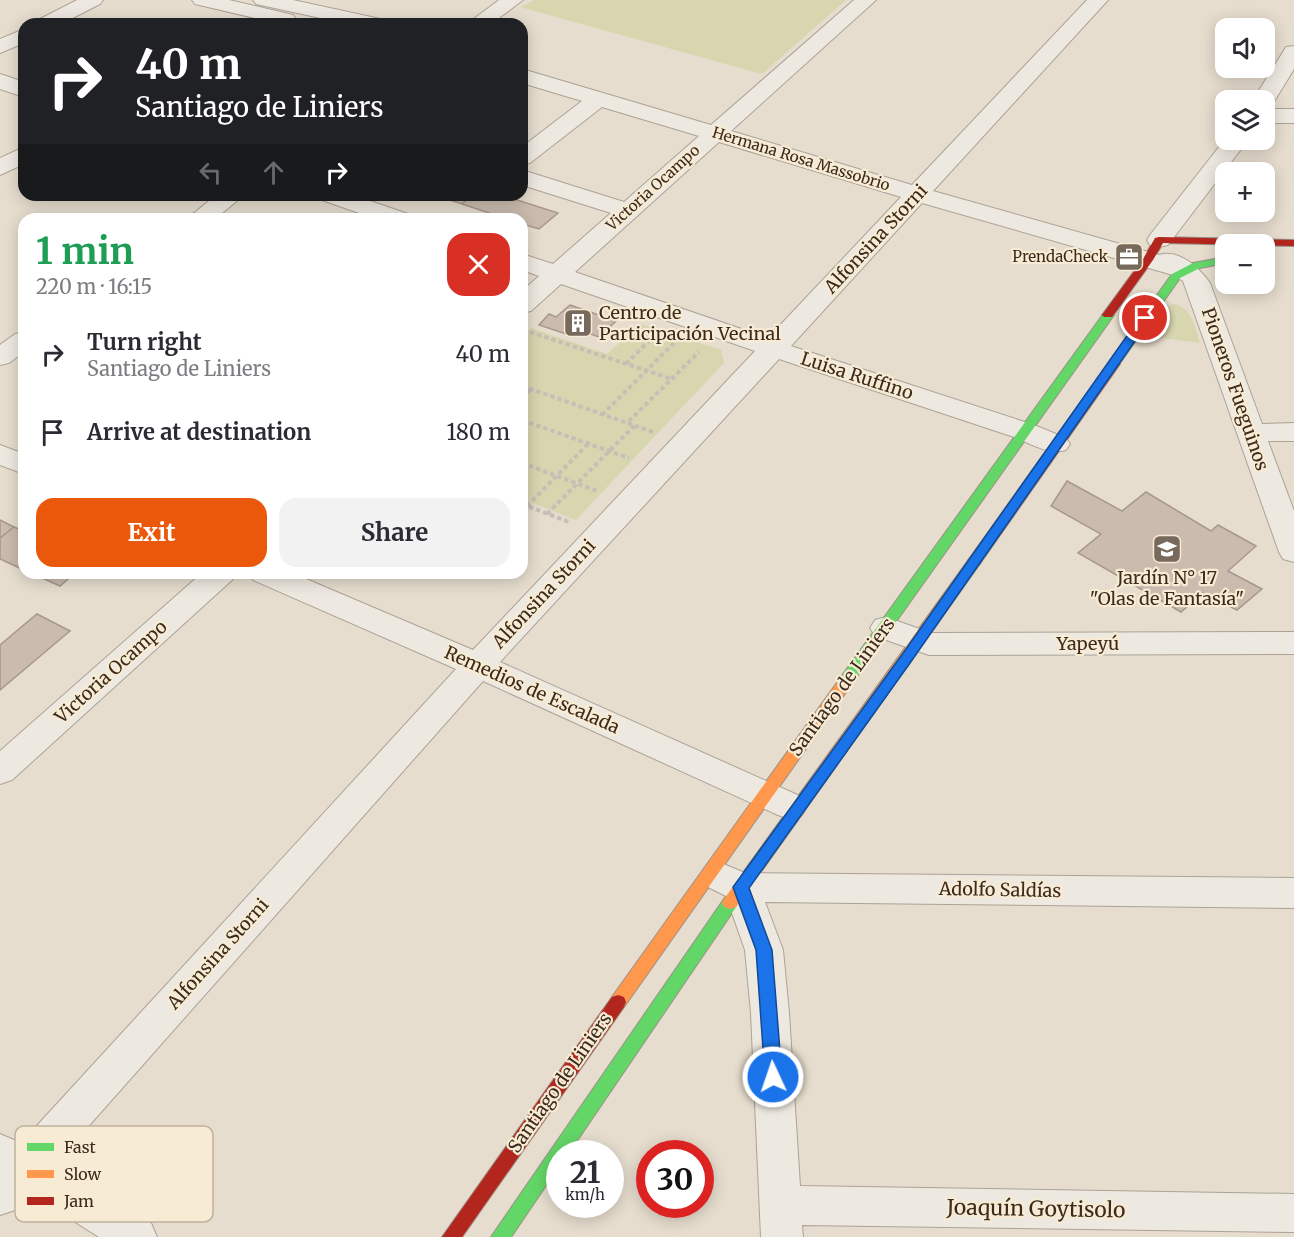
<!DOCTYPE html>
<meta charset="utf-8">
<style>
body{margin:0;font-family:Merriweather,serif;background:#f2f2f3;color:#2b2b33;height:100vh;display:flex;flex-direction:column;font-size:22px;white-space:nowrap}
*{box-sizing:border-box;margin:0}
p{font-size:20px;color:#7c7c81}
.icon{flex:none;width:33px;height:33px;fill:none;stroke:currentColor;stroke-width:2;stroke-linecap:round;stroke-linejoin:round}
.map{position:relative;flex:1;overflow:hidden}
.drawer{position:absolute;left:18px;top:213px;width:510px;height:366px;display:flex;flex-direction:column;background:#fff;border-radius:18px;box-shadow:0 3px 15px #0003}
.drawer>*{flex:none}
.guide{position:absolute;left:18px;top:18px;width:510px;height:183px;border-radius:18px;box-shadow:0 3px 15px #0003;background:#202124;color:#fff;overflow:hidden}
.controls{position:absolute;left:1215px;top:18px;display:grid;gap:12px}
.controls a{display:grid;place-items:center;width:60px;height:60px;border-radius:12px;background:#fff;box-shadow:0 3px 15px #0003;font-size:30px}
.speed{position:absolute;left:546px;top:1140px;display:flex;gap:12px;font-size:30px;font-weight:700;text-align:center}
.speed>*{display:grid;place-content:center;width:78px;height:78px;border-radius:50%;background:#fff;box-shadow:0 3px 15px #0003;line-height:1}
.speed small{font-size:15px;font-weight:400}
.speed .limit{border:9px solid #d22;background:#fff;color:#111}
.pin{position:absolute;display:grid;place-items:center;width:51px;height:51px;color:#fff;margin:-26px;border:3px solid #fff;border-radius:50%;box-shadow:0 2px 6px #0007}
.me{position:absolute;width:66px;margin:-33px;rotate:357deg;stroke-linejoin:round;filter:drop-shadow(0 0 4px #0008)}
.turn{display:flex;align-items:center;gap:21px;height:126px;padding:0 18px;font-size:27px}
.turn .icon{width:78px;height:78px;stroke-width:2.5}
.turn b{display:block;font-size:42px;line-height:51px}
.lanes{display:flex;align-items:center;height:57px;padding:0 18px;background:#0003;justify-content:center;gap:30px;direction:ltr}
.lanes .off{opacity:.35}
.round{display:grid;place-items:center;flex:none;width:63px;height:63px;border-radius:18px;background:#f2f2f3}
.summary{display:flex;align-items:center;justify-content:space-between;height:102px;padding:0 18px}
h1{font-size:36px;font-weight:700;line-height:45px;color:#1e9e55}
.cta{display:flex;gap:12px;margin-top:auto;padding:12px 18px}
.cta a{flex:1;height:69px;border-radius:18px;background:#ea580c;color:#fff;font-size:24px;font-weight:700;line-height:69px;text-align:center}
.cta a+a{background:#f2f2f3;color:#2b2b33}
ul{padding:0;list-style:none}
li{display:flex;align-items:center;gap:18px;height:78px;padding:0 18px}
li div{flex:1}
li b{display:block;font-size:22px}
li em{font-style:normal}
.map>svg:first-child{display:block}
.green{fill:#d8d6af}
.building{fill:#cabbae;stroke:#a7988c;stroke-width:1.5}
.lines{fill:none;stroke-linecap:round;stroke-linejoin:round}
.street-casing{stroke:#aca296;stroke-width:2}
.fast-casing{stroke:#9b9186;stroke-width:2}
.slow-casing{stroke:#9b9186;stroke-width:2}
.jam-casing{stroke:#9b9186;stroke-width:2}
.path{stroke:#c7bfb6;stroke-width:4;stroke-dasharray:4.5 3;stroke-linecap:butt}
.street{fill:#eee9e0;fill-rule:evenodd}
.fast{fill:#63d668;fill-rule:evenodd}
.slow{fill:#ff974d;fill-rule:evenodd}
.jam{fill:#b3261e;fill-rule:evenodd}
.route{fill:#1a73e8;stroke:#114b97;stroke-width:1.5}
.labels{text-anchor:middle;stroke-width:4.5;stroke-linejoin:round;paint-order:stroke}
.far-street-label{font-size:15px;fill:#3b2a1d;stroke:#f8ebd3}
.far-poi-label{font-size:15px;fill:#3b2a1d;stroke:#f8ebd3;text-anchor:end}
.street-label{font-size:18px;fill:#3b2a1d;stroke:#f8ebd3}
.poi-label{font-size:18px;fill:#3b2a1d;stroke:#f8ebd3;text-anchor:start}
.near-street-label{font-size:21px;fill:#3b2a1d;stroke:#f8ebd3}
.key{fill:#f8ebd3;stroke:#bfb19c;stroke-width:1.5}
.key-label{font-size:16px;fill:#3b2a1d}
</style>
<div class="map">
<svg width="1294" height="1237" viewBox="0 0 1294 1237">
<rect width="100%" height="100%" fill="#e6ddce"/>
<!-- green -->
<path class="green" d="M535 0H846L762 74 520 7Z
M1174 304C1192 307 1195 328 1200 343L1147 336 1167 306Z
M641 324 721 350 724 363 576 520 522 499V336L531 328 607 354Z"/>
<!-- building -->
<path class="building" d="M434 195H473L462 204Z
M473 195H502L558 213 539 229 522 224V219H507L462 204Z
M570 305 616 321 599 337 576 329 569 335 539 325 549 314 556 317Z
M1067 481 1122 511 1146 492 1211 531 1218 525 1256 546 1228 571 1262 589 1237 610 1203 593 1181 612 1078 553 1101 534 1051 506Z
M0 520 14 527 0 538Z
M14 527 24 531V570L0 559V538Z
M31 573H75L60 586Z
M37 614 70 631 0 690V645Z"/>
<g class="lines">
<!-- street casing -->
<g class="street-casing">
<path id="street" d="M77 0H103L100 4 61 24H35L38 20Z
M192 0H229L293 15 296 19 293 23 280 24 195 4Z
M253 0H293L385 20 388 24H348L256 4Z
M499 0H523L491 24H467Z
M854 0H876L731 131 912 185 1087 0H1108L933 191 1159 255C1179 249 1199 267 1210 283L1262 424 1294 423V441H1268L1294 511V562L1283 559 1279 552 1183 281 1173 275 922 203 791 346 1034 425 1066 438 1070 444 1066 450C1048 455 1031 444 1014 437L779 359 500 662 802 797 807 806 802 815 790 819 778 815 483 681 55 1164 151 1223 157 1237H99L29 1193 15 1210 0 1215V1134L21 1143 456 669 253 580 249 573H292L473 650 755 351 561 284 531 311 522 313V291L539 276 522 270V254L553 264 611 213 522 185V170L624 202 699 136 602 107 530 163 522 165V147L582 101 522 83V69L711 125ZM719 142 901 197 768 338 575 272Z
M24 29V43L0 53V39Z
M1294 46V69L1272 105 1264 107V100H1253L1286 47Z
M0 74 24 82V97L0 89Z
M1264 109H1294V123H1264Z
M1226 138 1248 140 1168 245 1159 247 1150 245 1147 240 1150 235Z
M24 147V164L0 175V158Z
M216 195H244L215 219H187Z
M318 195H353L408 214 411 219H376L322 200Z
M24 332V352L9 363 0 365V345L15 334Z
M0 445 24 454V474L0 465Z
M202 573H236L232 580 12 780 0 784V751Z
M886 617 931 633 1294 632V654L929 655 875 636 870 628 875 620Z
M721 863 745 873 1294 878V908L765 902 783 950 789 1013 800 1186 1294 1194V1232L802 1225 803 1237H761L751 1013 745 950 726 896 708 887 703 877 708 867Z"/>
</g>
<!-- fast casing -->
<g class="fast-casing">
<path id="fast" d="M1226 257V263L1200 268 1180 278 1118 366H1110L1108 364 1172 274 1193 263Z
M1108 312 1114 315 851 685H841L839 681 841 677 1104 313Z
M730 897 736 899 738 903 736 907 568 1154H560V1165L511 1237H491L724 899Z"/>
</g>
<!-- slow casing -->
<g class="slow-casing">
<path id="slow" d="M974 558 981 562 979 565 736 907 730 909 724 907 722 903 724 899 969 559Z
M846 676 851 677 853 681 851 685 624 1007 618 1009 612 1007 610 1002 612 997 841 677Z"/>
</g>
<!-- jam casing -->
<g class="jam-casing">
<path id="jam" d="M1159 237 1294 240V246L1163 243 1153 260 1112 317H1104L1102 315 1143 259 1155 238Z
M1114 361 1120 364 979 565H969L967 562 969 559 1110 362Z
M618 995 624 997 626 1002 624 1007 462 1237H442L612 997Z"/>
</g>
<!-- path -->
<path class="path" d="M530 332 672 379
M626 364 655 335
M522 386 627 423
M522 398 531 389
M602 415 674 343
M522 420 629 458
M653 432 627 423 699 352
M522 463 597 491
M522 504 569 522
M527 506 588 444
M547 514 634 426"/>
<!-- street -->
<use href="#street" class="street"/>
<!-- fast -->
<use href="#fast" class="fast"/>
<!-- slow -->
<use href="#slow" class="slow"/>
<!-- jam -->
<use href="#jam" class="jam"/>
</g>
<!-- route -->
<path class="route" d="M1145 315 1151 318 910 663 749 888 772 950 782 1077 779 1082 773 1084 767 1082 765 1077 756 950 733 887 901 656 1141 316Z"/>
<!-- icons -->
<defs>
<g id="office-square" transform="scale(1.5)"><rect x="-9" y="-9" width="18" height="18" rx="4" fill="#77695b" stroke="#f8ebd3"/><path d="M-6-3h4V-5.5h4V-3h4V5H-6ZM-1-4.5V-3h2v-1.5ZM-6 0V1H6V0Z" fill="#fff"/></g>
<g id="building-square" transform="scale(1.5)"><rect x="-9" y="-9" width="18" height="18" rx="4" fill="#77695b" stroke="#f8ebd3"/><path d="M-4-6H4V6H1V3H-1V6H-4ZM-2.5-4.3h1.7v1.8h-1.7ZM.8-4.3h1.7v1.8H.8ZM-2.5-1h1.7V.8h-1.7ZM.8-1h1.7V.8H.8Z" fill="#fff"/></g>
<g id="school-square" transform="scale(1.5)"><rect x="-9" y="-9" width="18" height="18" rx="4" fill="#77695b" stroke="#f8ebd3"/><path d="M0-5L7-2L0 1L-7-2ZM-4 1L0 2.5L4 1V4Q0 6-4 4Z" fill="#fff"/></g>
</defs>
<g fill-rule="evenodd">
<use href="#office-square" x="1129" y="257"/>
<use href="#building-square" x="578" y="323"/>
<use href="#school-square" x="1167" y="549"/>
</g>
<g class="labels">
<!-- far-street labels -->
<g class="far-street-label">
<text transform="translate(801 159) rotate(17)" y="5">Hermana Rosa Massobrio</text>
<text transform="translate(653 188) rotate(-42)" y="5">Victoria Ocampo</text>
</g>
<!-- far-poi labels -->
<g class="far-poi-label">
<text x="1108" y="262">PrendaCheck</text>
</g>
<!-- street labels -->
<g class="street-label">
<text transform="translate(876 239) rotate(-47)" y="6">Alfonsina Storni</text>
<text transform="translate(857 376) rotate(18)" y="6">Luisa Ruffino</text>
<text transform="translate(1235 389) rotate(71)" y="6">Pioneros Fueguinos</text>
<text transform="translate(544 594) rotate(-47)" y="6">Alfonsina Storni</text>
<text x="1088" y="650">Yapeyú</text>
<text transform="translate(111 672) rotate(-42)" y="6">Victoria Ocampo</text>
<text transform="translate(842 687) rotate(-54)" y="6">Santiago de Liniers</text>
<text transform="translate(532 690) rotate(24)" y="6">Remedios de Escalada</text>
<text transform="translate(1000 890) rotate(1)" y="6">Adolfo Saldías</text>
<text transform="translate(218 954) rotate(-48)" y="6">Alfonsina Storni</text>
<text transform="translate(560 1083) rotate(-55)" y="6">Santiago de Liniers</text>
</g>
<!-- poi labels -->
<g class="poi-label">
<text x="599" y="319">Centro de<tspan x="599" dy="21">Participación Vecinal</tspan></text>
<text x="1167" y="584" text-anchor="middle">Jardín N° 17<tspan x="1167" dy="21">"Olas de Fantasía"</tspan></text>
</g>
<!-- near-street labels -->
<g class="near-street-label">
<text transform="translate(1036 1209) rotate(1)" y="7">Joaquín Goytisolo</text>
</g>
</g>
<!-- legend -->
<rect x="15" y="1126" width="198" height="96" rx="9" class="key"/>
<rect x="27" y="1143" width="27" height="8" fill="#63d668"/>
<rect x="27" y="1170" width="27" height="8" fill="#ff974d"/>
<rect x="27" y="1197" width="27" height="8" fill="#b3261e"/>
<g class="key-label">
<text x="64" y="1153">Fast</text>
<text x="64" y="1180">Slow</text>
<text x="64" y="1207">Jam</text>
</g>
</svg>
<div class="controls">
<a><svg class="icon" aria-label="sound" viewBox="0 0 24 24"><path d="M4 9h4l5-4v14l-5-4H4zM17 9q2 3 0 6"/></svg></a>
<a><svg class="icon" aria-label="layers" viewBox="0 0 24 24"><path d="M12 4l9 5-9 5-9-5zM3 14l9 5 9-5"/></svg></a>
<a>+</a>
<a>−</a>
</div>
<div class="speed"><div>21<small>km/h</small></div><div class="limit">30</div></div>
<div class="pin" style="left:1145px;top:318px;background:#d93025"><svg class="icon" aria-label="arrive" viewBox="0 0 24 24"><path d="M6 21V4h12l-3 4 3 4H6"/></svg></div>
<svg class="me" style="left:773px;top:1077px" viewBox="-20 -20 40 40"><circle r="17" fill="#1a73e8" stroke="#fff" stroke-width="3"/><path d="M0-11L8 9 0 5-8 9z" fill="#fff"/></svg>
<div class="guide">
<div class="turn"><svg class="icon" aria-label="right" viewBox="0 0 24 24"><path d="M7 20v-9h11M14 6l5 5-5 5"/></svg><div><b>40 m</b>Santiago de Liniers</div></div>
<div class="lanes"><svg class="icon off" aria-label="left" viewBox="0 0 24 24"><path d="M17 20v-9H6M10 6l-5 5 5 5"/></svg><svg class="icon off" aria-label="ahead" viewBox="0 0 24 24"><path d="M12 20V5M6 11l6-6 6 6"/></svg><svg class="icon" aria-label="right" viewBox="0 0 24 24"><path d="M7 20v-9h11M14 6l5 5-5 5"/></svg></div>
</div>
<section class="drawer">
<div class="summary"><div><h1>1 min</h1><p>220 m · 16:15</p></div><a class="round" style="background:#d93025;color:#fff"><svg class="icon" aria-label="close" viewBox="0 0 24 24"><path d="M6 6l12 12M18 6L6 18"/></svg></a></div>
<ul>
<li><svg class="icon" aria-label="right" viewBox="0 0 24 24"><path d="M7 20v-9h11M14 6l5 5-5 5"/></svg><div><b>Turn right</b><p>Santiago de Liniers</p></div><em>40 m</em></li>
<li><svg class="icon" aria-label="arrive" viewBox="0 0 24 24"><path d="M6 21V4h12l-3 4 3 4H6"/></svg><div><b>Arrive at destination</b></div><em>180 m</em></li>
</ul>
<div class="cta"><a>Exit</a><a>Share</a></div>
</section>
</div>
